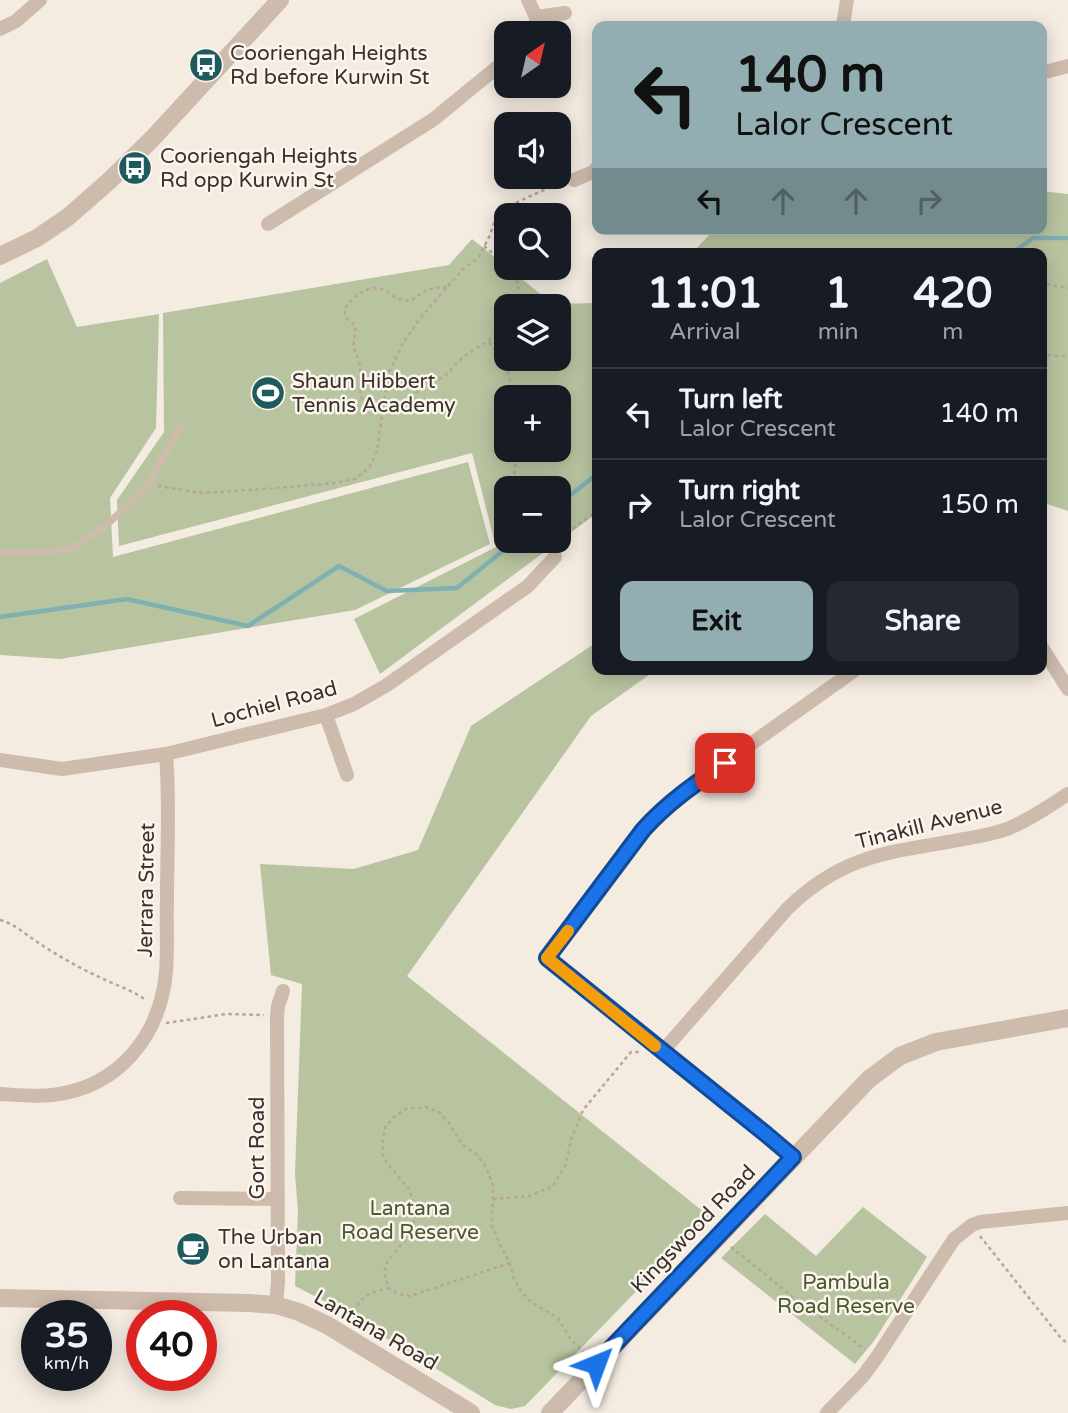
<!DOCTYPE html>
<meta charset="utf-8">
<style>
body{margin:0;font-family:"Varela Round",sans-serif;background:#242831;color:#f1f3f6;height:100vh;display:flex;flex-direction:column;font-size:26px;white-space:nowrap}
*{box-sizing:border-box;margin:0}
p{font-size:23px;color:#9ea1a6}
.icon{flex:none;width:38px;height:38px;fill:none;stroke:currentColor;stroke-width:2;stroke-linecap:round;stroke-linejoin:round}
.map{position:relative;flex:1;overflow:hidden}
.side{position:absolute;left:592px;top:248px;width:455px;height:427px;display:flex;flex-direction:column;background:#171b24;border-radius:14px;box-shadow:0 4px 18px #0003}
.side>*{flex:none}
.banner{position:absolute;left:592px;top:21px;width:455px;height:214px;border-radius:14px;box-shadow:0 4px 18px #0003;background:#92aeb2;color:#111;overflow:hidden}
.needle{width:46px;rotate:34deg}
.tools{position:absolute;left:494px;top:21px;display:grid;gap:14px}
.tools a{display:grid;place-items:center;width:77px;height:77px;border-radius:14px;background:#171b24;box-shadow:0 4px 18px #0003;font-size:35px}
.speed{position:absolute;left:21px;top:1300px;display:flex;gap:14px;font-size:35px;font-weight:700;text-align:center}
.speed>*{display:grid;place-content:center;width:91px;height:91px;border-radius:50%;background:#171b24;box-shadow:0 4px 18px #0003;line-height:1}
.speed small{font-size:18px;font-weight:400}
.speed .limit{border:10px solid #d22;background:#fff;color:#111}
.pin{position:absolute;display:grid;place-items:center;width:60px;height:60px;color:#fff;margin:-30px;border-radius:14px;box-shadow:0 4px 10px #0006}
.me{position:absolute;width:77px;margin:-38px;rotate:44deg;stroke-linejoin:round;filter:drop-shadow(0 0 5px #0008)}
.turn{display:flex;align-items:center;gap:24px;height:147px;padding:0 28px;font-size:32px}
.turn .icon{width:91px;height:91px;stroke-width:2.5}
.turn b{display:block;font-size:49px;line-height:60px}
.lanes{display:flex;align-items:center;height:66px;padding:0 28px;background:#0003;justify-content:center;gap:35px;direction:ltr}
.lanes .off{opacity:.35}
.eta{display:flex;justify-content:space-evenly;align-items:center;height:119px;text-align:center}
.eta b{font-size:42px;font-weight:700;line-height:49px}
.cta{display:flex;gap:14px;margin-top:auto;padding:14px 28px}
.cta a{flex:1;height:80px;border-radius:14px;background:#92aeb2;color:#111;font-size:28px;font-weight:700;line-height:80px;text-align:center}
.cta a+a{background:#242831;color:#f1f3f6}
ul{padding:0;list-style:none}
li{display:flex;align-items:center;gap:21px;height:91px;padding:0 28px;border-top:2px solid #363941}
li div{flex:1}
li b{display:block;font-size:26px}
li em{font-style:normal}
.map>svg:first-child{display:block}
.green{fill:#b8c4a0;fill-rule:evenodd}
.lines{fill:none;stroke-linecap:round;stroke-linejoin:round}
.stream{stroke:#7fb0b2;stroke-width:4.5}
.path{stroke:#b9a596;stroke-width:2.5;stroke-dasharray:3.5 3.5;stroke-linecap:butt}
.service{stroke:#cdbbac;stroke-width:7}
.minor{stroke:#cdbbac;stroke-width:14}
.tertiary{stroke:#cdbbac;stroke-width:18}
.route-casing{stroke:#114b97;stroke-width:18}
.route{stroke:#1a73e8;stroke-width:12}
.slow{stroke:#f59e0b;stroke-width:12}
.labels{text-anchor:middle;stroke-width:5;stroke-linejoin:round;paint-order:stroke}
.poi-label{font-size:21px;fill:#3b302b;stroke:#fbf5ee;text-anchor:start}
.street-label{font-size:21px;fill:#3b302b;stroke:#fbf5ee}
.park-label{font-size:21px;fill:#4a5a2e;stroke:#fbf5ee}
</style>
<div class="map">
<svg width="1068" height="1413" viewBox="0 0 1068 1413">
<rect width="100%" height="100%" fill="#f4ebe1"/>
<!-- green -->
<path class="green" d="M1041 191 1068 194V511L1041 502V254H691L715 229H1041Z
M472 239 506 266V268H508L553 304 597 303V513L380 674 354 619 496 547 472 453 119 546 117 500 164 432 163 313 449 265ZM506 306H558V359H506ZM506 397H558V450H506ZM506 488H558V541H506Z
M47 259 77 327 159 314 156 428 110 498 113 557 468 462 490 544 355 610 60 659 0 655V283Z
M597 642V670H656L591 716 407 976 709 1216 525 1406 511 1409 495 1405 336 1307 295 1286 298 1212 295 1173 302 984 271 975 260 864 354 869 418 850 471 726Z
M863 1207 927 1257 874 1341 855 1364 721 1258 765 1214 816 1256Z"/>
<g class="lines">
<!-- stream -->
<path class="stream" d="M1011 254 1033 238H1068
M558 505 597 474
M0 617 127 599 248 626 339 566 387 591 457 588 515 541"/>
<!-- path -->
<path class="path" d="M484 246 506 264
M509 268C520 282 519 288 518 306
M1041 280 1050 285 1068 288
M447 287C426 288 427 290 410 301 409 301 400 299 399 299 391 296 386 289 377 288 363 288 350 299 344 310L346 318 355 325C356 334 353 339 354 346 354 353 360 360 360 367 362 379 357 394 365 404 371 410 386 415 395 413 410 410 412 395 421 387 427 382 434 382 441 378 450 373 456 363 465 356 482 343 493 342 506 322
M489 342C506 363 509 370 513 397
M1041 353 1048 355 1068 357
M158 486 202 493 265 489 335 483 355 479 369 468 377 451 388 374 403 343 419 320 447 287 462 270 479 257 490 235 498 211 561 182
M513 488 517 450
M504 531 506 527
M560 544 563 536 597 511
M0 920C12 923 23 932 33 939 54 954 78 967 101 978 116 985 131 990 146 1000
M166 1023 227 1014 264 1015
M493 1199 529 1196 553 1186 565 1166 571 1140 583 1110 631 1052H641
M980 1236 1060 1337 1068 1344
M731 1247 798 1301 865 1349
M510 1263 410 1296 398 1294 388 1288 384 1271 387 1262 409 1235 414 1222 415 1207 409 1189 390 1167 383 1156V1140L385 1127 395 1116 406 1109 426 1107 439 1112 448 1122 463 1145 476 1154 487 1169 493 1186 492 1226 500 1245 510 1263 514 1279 521 1291 531 1302 558 1318 571 1340 584 1352
M350 1318C362 1297 364 1294 388 1288"/>
<!-- service -->
<path class="service" d="M0 553H30L72 549 111 521 148 485 181 426"/>
<!-- minor -->
<path class="minor" d="M528 0 536 17
M843 26 847 0
M0 29 16 21 40 0
M533 33 537 28 536 17 565 13
M1041 73 1068 66
M574 180 593 172 597 168
M268 224 434 119 506 60
M1041 646 1068 689
M326 715 347 775
M0 760 62 769 166 754 326 715 354 704 387 685 528 586 555 557
M662 1052 787 909C838 859 881 853 948 842 968 838 988 836 1007 829 1028 821 1049 806 1068 794
M0 1094C17 1095 36 1097 53 1095 119 1087 160 1036 166 972 168 948 166 922 167 898 167 850 170 801 166 754
M793 1157 755 1125 547 959 644 829 658 813 675 798 855 670
M180 1198 278 1199
M276 1305 278 1282 277 1016 278 1006 283 991
M827 1413 863 1376 877 1357 954 1239 972 1225 980 1222 1068 1213"/>
<!-- tertiary -->
<path class="tertiary" d="M0 256 37 238 68 217 109 181 152 139 280 0
M0 1298 249 1303 276 1305 299 1312 327 1325 471 1413
M550 1413 869 1079 900 1056 936 1042 1068 1018"/>
</g>
<g class="lines">
<!-- route casing -->
<g class="route-casing">
<path id="route" d="M596 1364 793 1157 767 1135 547 958 643 830C667 803 696 783 725 763"/>
</g>
<!-- route -->
<use href="#route" class="route"/>
<!-- slow -->
<path class="slow" d="M568 931 547 958 655 1046"/>
</g>
<!-- icons -->
<defs>
<g id="bus-disc" transform="scale(1.75)"><circle r="9.5" fill="#1f5a5e" stroke="#fbf5ee"/><path d="M-5-6H5V4H4V6H2V4H-2V6H-4V4H-5ZM-3.5-4V0h7V-4ZM-3.5 1.2v1.5H-2V1.2ZM2 1.2v1.5H3.5V1.2Z" fill="#fff"/></g>
<g id="stadium-disc" transform="scale(1.75)"><circle r="9.5" fill="#1f5a5e" stroke="#fbf5ee"/><path d="M0-5a6.5 5 0 1 0 0 10a6.5 5 0 1 0 0-10ZM-3.5-1.8h7v3.6h-7Z" fill="#fff"/></g>
<g id="cafe-disc" transform="scale(1.75)"><circle r="9.5" fill="#1f5a5e" stroke="#fbf5ee"/><path d="M-5.5-4.5H6V0H3Q3 3.5 0 3.5H-2.5Q-5.5 3.5-5.5 0ZM3-3.2v2h1.7v-2ZM-6 4.5H4V6H-6Z" fill="#fff"/></g>
</defs>
<g fill-rule="evenodd">
<use href="#bus-disc" x="206" y="65"/>
<use href="#bus-disc" x="135" y="168"/>
<use href="#stadium-disc" x="268" y="393"/>
<use href="#cafe-disc" x="193" y="1249"/>
</g>
<g class="labels">
<!-- poi labels -->
<g class="poi-label">
<text x="230" y="60">Cooriengah Heights<tspan x="230" dy="24">Rd before Kurwin St</tspan></text>
<text x="160" y="163">Cooriengah Heights<tspan x="160" dy="24">Rd opp Kurwin St</tspan></text>
<text x="292" y="388">Shaun Hibbert<tspan x="292" dy="24">Tennis Academy</tspan></text>
<text x="218" y="1244">The Urban<tspan x="218" dy="24">on Lantana</tspan></text>
</g>
<!-- street labels -->
<g class="street-label">
<text transform="translate(274 704) rotate(-15)" y="7">Lochiel Road</text>
<text transform="translate(929 824) rotate(-14)" y="7">Tinakill Avenue</text>
<text transform="translate(146 890) rotate(-89)" y="7">Jerrara Street</text>
<text transform="translate(257 1148) rotate(-90)" y="7">Gort Road</text>
<text transform="translate(693 1229) rotate(-46)" y="7">Kingswood Road</text>
<text transform="translate(376 1330) rotate(30)" y="7">Lantana Road</text>
</g>
<!-- park labels -->
<g class="park-label">
<text x="410" y="1215">Lantana<tspan x="410" dy="24">Road Reserve</tspan></text>
<text x="846" y="1289">Pambula<tspan x="846" dy="24">Road Reserve</tspan></text>
</g>
</g>
</svg>
<div class="tools">
<a><svg class="needle" viewBox="-14 -14 28 28"><path d="M0-13l5 13h-10z" fill="#e53935"/><path d="M0 13l5-13h-10z" fill="#9ea1a6"/></svg></a>
<a><svg class="icon" aria-label="sound" viewBox="0 0 24 24"><path d="M4 9h4l5-4v14l-5-4H4zM17 9q2 3 0 6"/></svg></a>
<a><svg class="icon" aria-label="search" viewBox="0 0 24 24"><circle cx="10" cy="10" r="6"/><path d="M15 15l6 6"/></svg></a>
<a><svg class="icon" aria-label="layers" viewBox="0 0 24 24"><path d="M12 4l9 5-9 5-9-5zM3 14l9 5 9-5"/></svg></a>
<a>+</a>
<a>−</a>
</div>
<div class="speed"><div>35<small>km/h</small></div><div class="limit">40</div></div>
<div class="pin" style="left:725px;top:763px;background:#d93025"><svg class="icon" aria-label="arrive" viewBox="0 0 24 24"><path d="M6 21V4h12l-3 4 3 4H6"/></svg></div>
<svg class="me" style="left:596px;top:1364px" viewBox="-20 -20 40 40"><path d="M0-17L14 15 0 8-14 15z" fill="#1a73e8" stroke="#fff" stroke-width="4"/></svg>
<div class="banner">
<div class="turn"><svg class="icon" aria-label="left" viewBox="0 0 24 24"><path d="M17 20v-9H6M10 6l-5 5 5 5"/></svg><div><b>140 m</b>Lalor Crescent</div></div>
<div class="lanes"><svg class="icon" aria-label="left" viewBox="0 0 24 24"><path d="M17 20v-9H6M10 6l-5 5 5 5"/></svg><svg class="icon off" aria-label="ahead" viewBox="0 0 24 24"><path d="M12 20V5M6 11l6-6 6 6"/></svg><svg class="icon off" aria-label="ahead" viewBox="0 0 24 24"><path d="M12 20V5M6 11l6-6 6 6"/></svg><svg class="icon off" aria-label="right" viewBox="0 0 24 24"><path d="M7 20v-9h11M14 6l5 5-5 5"/></svg></div>
</div>
<section class="side">
<div class="eta">
<div><b>11:01</b><p>Arrival</p></div>
<div><b>1</b><p>min</p></div>
<div><b>420</b><p>m</p></div>
</div>
<ul>
<li><svg class="icon" aria-label="left" viewBox="0 0 24 24"><path d="M17 20v-9H6M10 6l-5 5 5 5"/></svg><div><b>Turn left</b><p>Lalor Crescent</p></div><em>140 m</em></li>
<li><svg class="icon" aria-label="right" viewBox="0 0 24 24"><path d="M7 20v-9h11M14 6l5 5-5 5"/></svg><div><b>Turn right</b><p>Lalor Crescent</p></div><em>150 m</em></li>
</ul>
<div class="cta"><a>Exit</a><a>Share</a></div>
</section>
</div>
